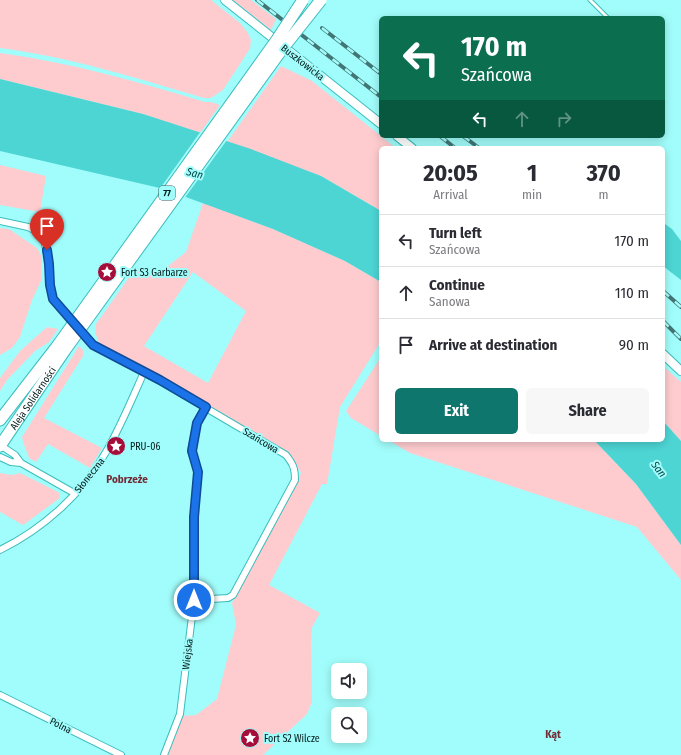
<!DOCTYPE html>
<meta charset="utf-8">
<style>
body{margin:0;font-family:"Fira Sans Condensed",sans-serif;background:#f7f7f7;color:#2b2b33;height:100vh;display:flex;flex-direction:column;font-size:15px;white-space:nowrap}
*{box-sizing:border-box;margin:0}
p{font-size:13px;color:#7c7c81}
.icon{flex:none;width:22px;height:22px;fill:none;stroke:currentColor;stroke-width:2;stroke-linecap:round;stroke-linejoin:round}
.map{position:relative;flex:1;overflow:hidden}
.panel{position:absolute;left:379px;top:146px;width:286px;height:296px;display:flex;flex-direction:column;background:#fff;border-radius:6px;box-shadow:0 2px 10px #0003}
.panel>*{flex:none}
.banner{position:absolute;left:379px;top:16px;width:286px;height:122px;border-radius:6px;box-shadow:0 2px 10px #0003;background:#0b6e4f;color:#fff;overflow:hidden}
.buttons{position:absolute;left:331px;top:663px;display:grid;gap:8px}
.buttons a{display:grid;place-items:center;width:36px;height:36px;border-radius:6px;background:#fff;box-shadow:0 2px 10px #0003;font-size:20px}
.pin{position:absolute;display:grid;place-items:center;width:34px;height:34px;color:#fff;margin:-41px -17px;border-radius:50% 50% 50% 0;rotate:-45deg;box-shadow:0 0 4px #0007}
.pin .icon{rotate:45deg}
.me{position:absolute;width:44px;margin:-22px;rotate:0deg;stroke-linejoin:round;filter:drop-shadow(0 0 3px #0008)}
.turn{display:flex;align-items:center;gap:14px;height:84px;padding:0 16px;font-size:18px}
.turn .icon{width:52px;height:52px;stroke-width:2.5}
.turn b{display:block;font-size:28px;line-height:34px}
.lanes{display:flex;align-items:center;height:38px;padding:0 16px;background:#0003;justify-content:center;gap:20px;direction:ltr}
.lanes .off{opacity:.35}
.eta{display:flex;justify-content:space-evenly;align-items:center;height:68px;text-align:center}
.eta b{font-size:24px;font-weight:700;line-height:28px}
.primary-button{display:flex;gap:8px;margin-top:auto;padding:8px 16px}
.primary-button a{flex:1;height:46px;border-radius:6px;background:#0f766e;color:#fff;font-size:16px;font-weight:700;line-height:46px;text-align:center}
.primary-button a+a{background:#f7f7f7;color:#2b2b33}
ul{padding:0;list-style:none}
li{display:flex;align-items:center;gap:12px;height:52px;padding:0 16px;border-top:1px solid #e1e1e2}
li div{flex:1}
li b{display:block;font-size:15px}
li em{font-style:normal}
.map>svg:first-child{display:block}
.green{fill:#fecccf;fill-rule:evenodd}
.water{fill:#4dd5d4}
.pier{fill:#a1fdfb}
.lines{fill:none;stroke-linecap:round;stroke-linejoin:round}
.service-casing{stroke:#3bbdbc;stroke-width:5}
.minor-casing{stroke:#3bbdbc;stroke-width:8}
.tertiary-casing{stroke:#3bbdbc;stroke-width:10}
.trunk-casing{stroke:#3bbdbc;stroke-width:13}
.service{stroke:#fff;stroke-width:3}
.minor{stroke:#fff;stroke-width:6}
.tertiary{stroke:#fff;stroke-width:8}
.trunk{stroke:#fff;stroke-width:11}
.rail-casing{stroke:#427675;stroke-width:4}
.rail{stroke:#a1fdfb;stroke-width:2.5;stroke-dasharray:8;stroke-linecap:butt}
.trunk-bridge-casing{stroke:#3bbdbc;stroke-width:13;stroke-linecap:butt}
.trunk-bridge{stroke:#fff;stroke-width:11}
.route-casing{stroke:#114b97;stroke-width:10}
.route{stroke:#1a73e8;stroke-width:7}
.labels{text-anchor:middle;stroke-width:4;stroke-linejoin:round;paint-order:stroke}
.shield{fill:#a1fdfb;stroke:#305d5d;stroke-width:1}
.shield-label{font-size:9px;font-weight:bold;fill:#001919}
.street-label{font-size:10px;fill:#001919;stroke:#a1fdfb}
.poi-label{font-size:10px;fill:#001919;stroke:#a1fdfb;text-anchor:start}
.water-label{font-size:11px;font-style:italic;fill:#064645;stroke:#a1fdfb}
.neighbourhood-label{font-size:11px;font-weight:bold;fill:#732c36;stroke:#a1fdfb}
</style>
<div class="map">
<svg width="681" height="755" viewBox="0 0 681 755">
<rect width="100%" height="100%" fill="#a1fdfb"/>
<!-- green -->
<path class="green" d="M0 0H211L240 23 248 33 251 40 250 47H251L223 90 211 98H204C136 78 70 57 0 48Z
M233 0H251L276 19 271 30Z
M0 53C72 63 136 81 205 102H211L220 105 200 133 143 114 0 79Z
M281 66 312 81 396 148H381V211L321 176 227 142Z
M0 165 46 176 40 212 0 205Z
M203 203 273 229 345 261 381 282V341L340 407 327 484H322L269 585 320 613 312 627 311 642 312 702 307 714 263 755H168L182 716 196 715 217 699 236 625 232 603 301 473 292 457 199 400 99 343 95 332 96 324 135 269 155 276 186 252ZM193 272 246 311 208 383 144 346Z
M0 228 9 229 37 248 42 257 41 281 32 300 20 337 12 348 0 355Z
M47 327 58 329 49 342 35 351 7 380 0 391V378L20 351Z
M79 346 83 350V356L44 418 102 448 90 468 48 444 36 462 29 458C27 450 23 445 22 437Z
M381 357V436L351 418 346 411Z
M663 366 681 382V441L663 421Z
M388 440H594L636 484 681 545V580L637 527 410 453Z
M0 473 12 475 20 473 58 492 60 494V498L23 525 0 512Z"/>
<!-- water -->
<path class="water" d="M0 79 143 114 251 149 321 176 381 211V282L345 261 273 229 164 189 0 151Z
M665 224 672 229 681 241V280L663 266V225Z
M663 421 681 441V545L636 484 594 440H663Z"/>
<!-- pier -->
<path class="pier" d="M201 131 227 140 184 199 159 190Z"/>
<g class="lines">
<!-- service casing -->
<g class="service-casing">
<path id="service" d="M590 0 608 18"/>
</g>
<!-- minor casing -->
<g class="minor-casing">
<path id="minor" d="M0 221 28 227 38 232 44 239 49 264 50 285 53 299 93 345 160 381 286 455C293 464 295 468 295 480L233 595 228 598 194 600
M0 445 15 455 21 463 74 493
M0 457 11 462 21 463
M0 550C43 529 82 494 106 452 121 426 132 399 144 372
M0 695 121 755
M164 755 180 714 194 600V517L198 472 191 451 197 423 206 407"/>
</g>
<!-- tertiary casing -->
<g class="tertiary-casing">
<path id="tertiary" d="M225 0 381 124
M397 136 412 148
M663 354 681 371"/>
</g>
<!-- trunk casing -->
<g class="trunk-casing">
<g id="trunk">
<path d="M0 420 58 345"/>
<path id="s1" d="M0 446 65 350"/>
</g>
</g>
<!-- service -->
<use href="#service" class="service"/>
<!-- minor -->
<use href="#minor" class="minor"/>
<!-- tertiary -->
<use href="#tertiary" class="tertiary"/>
<!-- trunk -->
<use href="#trunk" class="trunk"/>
<!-- rail casing -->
<g class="rail-casing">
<path id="rail" d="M257 0 381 97
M322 28 381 74
M440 136 455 148
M463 136 479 148
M663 291 681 307
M663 321 681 339"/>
</g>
<!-- rail -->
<use href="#rail" class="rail"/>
<!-- trunk-bridge casing -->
<g class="trunk-bridge-casing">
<path id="trunk-bridge" d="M58 345 276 41 303 0
M65 350 283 48 321 0"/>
</g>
<!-- trunk-bridge -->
<use href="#trunk-bridge" class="trunk-bridge"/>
</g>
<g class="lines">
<!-- route casing -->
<g class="route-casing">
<path id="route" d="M47 250 49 264 50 285 53 299 93 345 160 380 206 407 197 423 192 451 198 472 194 517V600"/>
</g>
<!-- route -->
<use href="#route" class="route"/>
</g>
<!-- icons -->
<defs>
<g id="sight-disc" transform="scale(1)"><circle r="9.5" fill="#a60d3a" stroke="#a1fdfb"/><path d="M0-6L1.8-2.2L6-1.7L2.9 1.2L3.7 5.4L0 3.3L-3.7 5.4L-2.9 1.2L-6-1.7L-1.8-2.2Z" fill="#fff"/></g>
</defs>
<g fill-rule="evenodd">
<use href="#sight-disc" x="107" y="272"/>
<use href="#sight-disc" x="116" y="446"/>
<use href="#sight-disc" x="250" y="738"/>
</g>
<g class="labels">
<!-- shield labels -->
<rect class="shield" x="159" y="186" width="16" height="14" rx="3"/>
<g class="shield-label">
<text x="167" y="196">77</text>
</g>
<!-- street labels -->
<g class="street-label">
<text transform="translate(303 62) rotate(38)" y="4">Buszkowicka</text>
<text dy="4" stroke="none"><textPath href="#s1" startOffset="58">Aleja Solidarności</textPath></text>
<text transform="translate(261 440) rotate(31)" y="4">Szańcowa</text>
<text transform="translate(89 475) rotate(-52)" y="4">Słoneczna</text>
<text transform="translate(187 654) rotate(-83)" y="4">Wiejska</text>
<text transform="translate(61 725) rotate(27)" y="4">Polna</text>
</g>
<!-- poi labels -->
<g class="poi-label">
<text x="121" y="276">Fort S3 Garbarze</text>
<text x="130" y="450">PRU-06</text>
<text x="264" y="742">Fort S2 Wilcze</text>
</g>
<!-- water labels -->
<g class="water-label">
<text transform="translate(195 173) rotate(14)" y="4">San</text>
<text transform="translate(659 469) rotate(53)" y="4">San</text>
</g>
<!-- neighbourhood labels -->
<g class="neighbourhood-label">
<text x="127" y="483">Pobrzeże</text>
<text x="553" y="738">Kąt</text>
</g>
</g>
</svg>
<div class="buttons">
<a><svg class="icon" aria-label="sound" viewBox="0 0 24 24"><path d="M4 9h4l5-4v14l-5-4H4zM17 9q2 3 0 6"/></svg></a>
<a><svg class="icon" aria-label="search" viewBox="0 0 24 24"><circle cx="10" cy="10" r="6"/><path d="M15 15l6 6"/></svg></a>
</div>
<div class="pin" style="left:47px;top:250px;background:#d93025"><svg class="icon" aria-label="arrive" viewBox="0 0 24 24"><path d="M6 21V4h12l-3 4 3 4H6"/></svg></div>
<svg class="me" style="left:194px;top:600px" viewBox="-20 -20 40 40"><circle r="17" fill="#1a73e8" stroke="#fff" stroke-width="3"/><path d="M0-11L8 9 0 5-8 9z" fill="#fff"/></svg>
<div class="banner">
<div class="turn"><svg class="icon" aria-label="left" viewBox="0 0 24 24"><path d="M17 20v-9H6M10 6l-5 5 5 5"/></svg><div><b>170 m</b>Szańcowa</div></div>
<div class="lanes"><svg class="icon" aria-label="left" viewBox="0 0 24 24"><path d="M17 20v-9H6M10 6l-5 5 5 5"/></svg><svg class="icon off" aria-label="ahead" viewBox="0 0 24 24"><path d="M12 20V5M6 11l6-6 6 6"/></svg><svg class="icon off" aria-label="right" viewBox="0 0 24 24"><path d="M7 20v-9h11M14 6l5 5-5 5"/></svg></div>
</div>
<section class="panel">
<div class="eta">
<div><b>20:05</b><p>Arrival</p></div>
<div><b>1</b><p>min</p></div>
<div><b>370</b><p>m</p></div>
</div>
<ul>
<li><svg class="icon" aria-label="left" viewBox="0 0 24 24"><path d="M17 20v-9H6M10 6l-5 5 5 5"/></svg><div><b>Turn left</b><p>Szańcowa</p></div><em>170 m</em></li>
<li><svg class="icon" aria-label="ahead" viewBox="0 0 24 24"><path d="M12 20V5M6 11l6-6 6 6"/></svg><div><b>Continue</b><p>Sanowa</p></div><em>110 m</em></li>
<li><svg class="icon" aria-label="arrive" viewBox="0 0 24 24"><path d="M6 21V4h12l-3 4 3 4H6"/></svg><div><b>Arrive at destination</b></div><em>90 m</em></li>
</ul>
<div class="primary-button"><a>Exit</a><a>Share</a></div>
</section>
</div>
